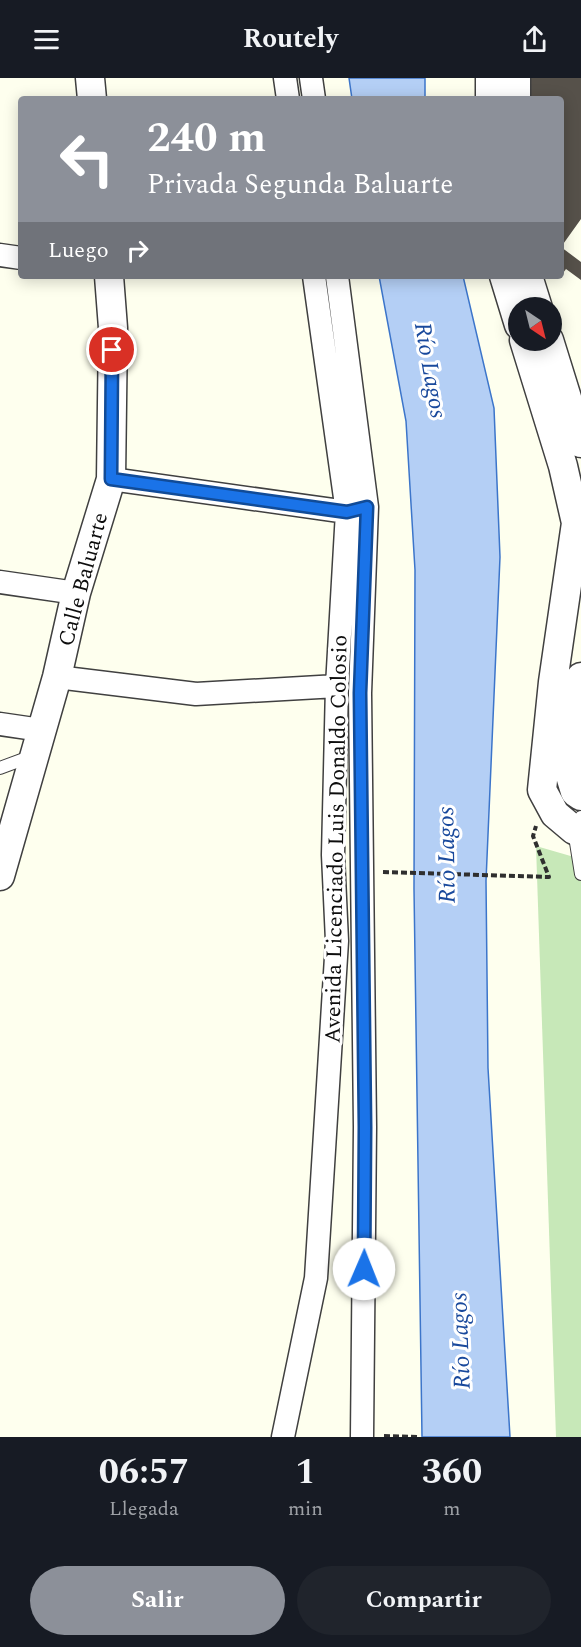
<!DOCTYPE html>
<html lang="es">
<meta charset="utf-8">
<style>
body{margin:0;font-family:Spectral,serif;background:#20242c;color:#f1f3f6;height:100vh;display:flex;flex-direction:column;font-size:22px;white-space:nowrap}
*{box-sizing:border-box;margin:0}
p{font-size:20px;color:#9ea1a6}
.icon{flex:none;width:33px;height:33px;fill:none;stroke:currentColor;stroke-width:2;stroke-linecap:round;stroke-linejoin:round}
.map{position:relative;height:1359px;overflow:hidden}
.drawer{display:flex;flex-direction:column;background:#171b24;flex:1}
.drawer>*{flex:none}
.hud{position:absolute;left:18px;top:18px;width:546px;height:183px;border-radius:6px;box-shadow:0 3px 15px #0003;background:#8c9099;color:#fff;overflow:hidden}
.needle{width:39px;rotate:145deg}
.tools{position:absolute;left:508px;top:219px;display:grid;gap:12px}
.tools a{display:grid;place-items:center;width:54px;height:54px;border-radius:50%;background:#171b24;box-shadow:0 3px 15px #0003;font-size:30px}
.pin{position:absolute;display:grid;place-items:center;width:51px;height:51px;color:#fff;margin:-26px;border:3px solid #fff;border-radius:50%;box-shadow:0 2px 6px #0007}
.me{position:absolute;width:66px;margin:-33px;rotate:1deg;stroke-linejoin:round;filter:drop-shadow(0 0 4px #0008)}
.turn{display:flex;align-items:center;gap:21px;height:126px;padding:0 30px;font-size:27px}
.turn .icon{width:78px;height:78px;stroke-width:2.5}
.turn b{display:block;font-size:42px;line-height:51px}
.then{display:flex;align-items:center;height:57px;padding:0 30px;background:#0003;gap:12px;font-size:22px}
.eta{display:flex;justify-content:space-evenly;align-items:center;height:102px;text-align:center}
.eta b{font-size:36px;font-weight:700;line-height:42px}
.action{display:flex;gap:12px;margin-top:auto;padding:12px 30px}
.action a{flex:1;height:69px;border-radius:36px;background:#8c9099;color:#fff;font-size:24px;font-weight:700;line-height:69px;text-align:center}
.action a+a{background:#20242c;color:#f1f3f6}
header{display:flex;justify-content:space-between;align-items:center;height:78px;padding:0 30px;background:#171b24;font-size:27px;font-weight:700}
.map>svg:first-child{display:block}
.green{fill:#c7e8b8}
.water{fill:#b4cff5;stroke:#3c75ca;stroke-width:1.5}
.building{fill:#56514a}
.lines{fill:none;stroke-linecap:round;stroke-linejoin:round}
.service-casing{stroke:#404040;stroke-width:14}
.minor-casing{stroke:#404040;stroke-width:25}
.tertiary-casing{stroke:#404040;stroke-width:31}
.path{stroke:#2f2f2f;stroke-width:4;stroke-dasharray:6 3;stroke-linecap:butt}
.service{stroke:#fff;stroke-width:12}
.minor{stroke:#fff;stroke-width:22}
.tertiary{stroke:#fff;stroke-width:28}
.route-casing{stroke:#114b97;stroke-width:15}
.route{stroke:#1a73e8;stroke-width:10}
.labels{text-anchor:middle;stroke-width:6;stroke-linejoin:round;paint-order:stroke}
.street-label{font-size:22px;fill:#0d0d0d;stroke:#fff}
.water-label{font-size:24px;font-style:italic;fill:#19499c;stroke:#fff}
</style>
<header><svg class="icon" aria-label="menu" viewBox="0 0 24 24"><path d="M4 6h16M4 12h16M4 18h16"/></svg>Routely<svg class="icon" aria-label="share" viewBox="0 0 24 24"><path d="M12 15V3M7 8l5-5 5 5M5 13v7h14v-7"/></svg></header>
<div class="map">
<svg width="581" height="1359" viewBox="0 0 581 1359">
<rect width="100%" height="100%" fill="#feffee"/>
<!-- green -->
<path class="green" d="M536 768 581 781V1359H556Z"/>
<!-- water -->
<path class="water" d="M349 0H425V21H352Z
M379 198H463L494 330 500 479 486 803 488 990 510 1359H422L414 811 415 492 406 343Z"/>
<!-- building -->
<path class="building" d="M530 0H581V141L561 169V21H529Z
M561 169 581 184V202L566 191 563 195 561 194Z"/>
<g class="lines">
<!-- service casing -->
<g class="service-casing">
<path id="service" d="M0 690 32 678
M581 739 574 752 581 796"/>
</g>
<!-- minor casing -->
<g class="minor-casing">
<path id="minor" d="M285 0 288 21
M311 0 314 21
M0 177 21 180
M337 198 367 429 360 615 365 1049 362 1359
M111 401 347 434 360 431
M0 504 76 515
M57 599 196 616 337 608
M0 646 41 652
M283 1359 316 1200 337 863 333 777 337 608 347 434 314 198"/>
</g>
<!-- tertiary casing -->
<g class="tertiary-casing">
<path id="tertiary" d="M90 0 92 21
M490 21V0
M516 21V0
M504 198 519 247
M528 198 538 230
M524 262 563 388 576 445 553 604 542 712 555 736 574 752 581 755
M549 262 581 365
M581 599 568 691 575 714 581 718
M0 798 57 599 76 515 111 401 113 250 109 198"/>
</g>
<!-- path -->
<path class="path" d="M383 794 549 799 533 758 536 748
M384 1358 419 1359"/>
<!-- service -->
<use href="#service" class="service"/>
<!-- minor -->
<use href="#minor" class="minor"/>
<!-- tertiary -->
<use href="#tertiary" class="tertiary"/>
</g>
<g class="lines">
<!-- route casing -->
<g class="route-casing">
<path id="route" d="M112 272 111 401 347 434 367 429 360 615 365 1049 364 1191"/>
</g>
<!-- route -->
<use href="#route" class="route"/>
</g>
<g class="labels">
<!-- street labels -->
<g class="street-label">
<text transform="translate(82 501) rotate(-75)" y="8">Calle Baluarte</text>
<text transform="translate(335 761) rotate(-89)" y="8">Avenida Licenciado Luis Donaldo Colosio</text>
</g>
<!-- water labels -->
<g class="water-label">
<text transform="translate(431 292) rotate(80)" y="8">Río Lagos</text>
<text transform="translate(446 777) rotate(-91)" y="8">Río Lagos</text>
<text transform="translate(460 1263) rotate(-92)" y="8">Río Lagos</text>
</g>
</g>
</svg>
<div class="tools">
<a><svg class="needle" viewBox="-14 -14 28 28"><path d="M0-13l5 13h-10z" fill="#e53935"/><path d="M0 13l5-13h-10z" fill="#9ea1a6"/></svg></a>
</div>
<div class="pin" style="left:112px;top:272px;background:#d93025"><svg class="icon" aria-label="arrive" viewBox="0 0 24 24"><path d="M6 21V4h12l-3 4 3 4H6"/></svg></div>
<svg class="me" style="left:364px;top:1191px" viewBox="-20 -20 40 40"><circle r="19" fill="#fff"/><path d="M0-13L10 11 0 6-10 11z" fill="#1a73e8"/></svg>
<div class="hud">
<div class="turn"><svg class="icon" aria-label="left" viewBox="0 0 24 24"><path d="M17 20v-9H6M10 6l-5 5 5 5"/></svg><div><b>240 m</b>Privada Segunda Baluarte</div></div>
<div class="then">Luego<svg class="icon" aria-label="right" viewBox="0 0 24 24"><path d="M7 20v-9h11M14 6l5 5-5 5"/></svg></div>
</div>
</div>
<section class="drawer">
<div class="eta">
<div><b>06:57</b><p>Llegada</p></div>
<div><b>1</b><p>min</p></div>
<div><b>360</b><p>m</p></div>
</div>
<div class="action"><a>Salir</a><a>Compartir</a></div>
</section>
